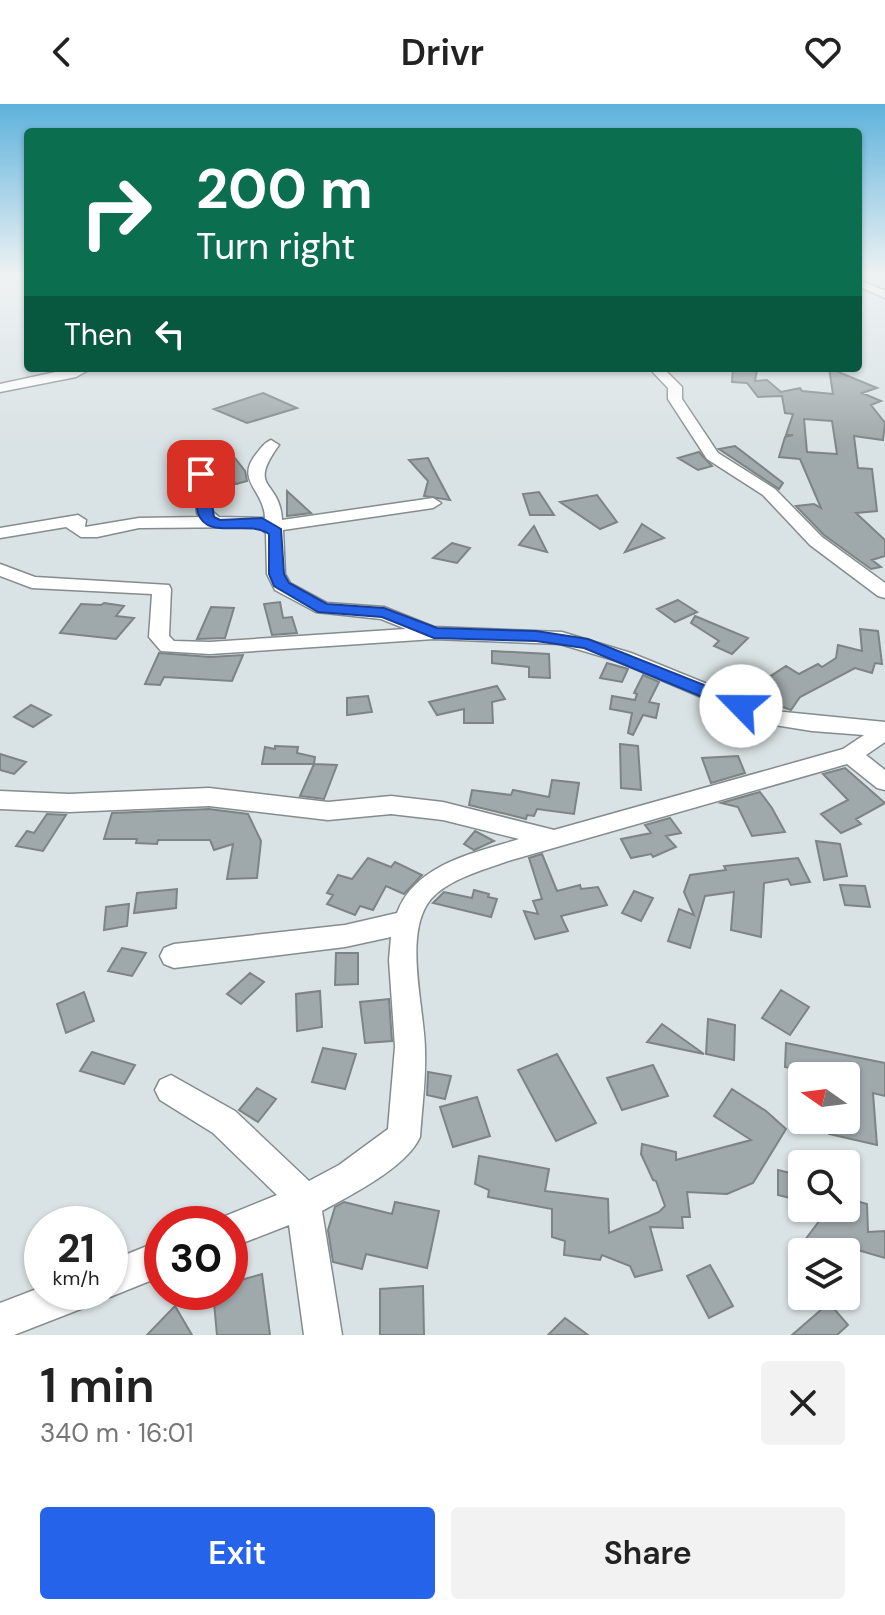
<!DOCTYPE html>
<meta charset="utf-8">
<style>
body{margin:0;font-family:"DM Sans",sans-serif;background:#f2f2f2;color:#222;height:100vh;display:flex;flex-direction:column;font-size:30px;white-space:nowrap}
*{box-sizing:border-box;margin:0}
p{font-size:26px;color:#767676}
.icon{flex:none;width:44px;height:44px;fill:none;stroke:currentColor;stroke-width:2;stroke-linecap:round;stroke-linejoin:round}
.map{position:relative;height:1231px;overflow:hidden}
.sheet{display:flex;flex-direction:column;background:#fff;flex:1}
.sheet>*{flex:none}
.banner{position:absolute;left:24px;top:24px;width:838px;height:244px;border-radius:8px;box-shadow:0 2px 6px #0004;background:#0b6e4f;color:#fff;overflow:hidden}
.needle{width:52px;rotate:284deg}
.tools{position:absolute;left:788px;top:958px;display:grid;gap:16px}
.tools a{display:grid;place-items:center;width:72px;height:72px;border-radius:8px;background:#fff;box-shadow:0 2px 6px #0004;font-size:40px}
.speed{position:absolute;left:24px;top:1102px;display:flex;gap:16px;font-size:40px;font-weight:700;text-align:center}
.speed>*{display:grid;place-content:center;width:104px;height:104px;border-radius:50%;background:#fff;box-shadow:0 2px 6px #0004;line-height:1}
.speed small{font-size:20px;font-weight:400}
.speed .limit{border:12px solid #d22;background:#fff;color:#111}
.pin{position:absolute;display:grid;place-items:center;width:68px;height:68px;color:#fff;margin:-34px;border-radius:16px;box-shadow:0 4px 12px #0006}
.me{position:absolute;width:88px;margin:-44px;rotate:293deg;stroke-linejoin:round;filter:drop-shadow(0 0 6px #0008)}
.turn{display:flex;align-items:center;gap:28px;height:168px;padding:0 40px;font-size:36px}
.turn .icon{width:104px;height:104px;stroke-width:2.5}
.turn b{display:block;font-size:56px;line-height:68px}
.then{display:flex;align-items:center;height:76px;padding:0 40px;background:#0003;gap:16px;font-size:30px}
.round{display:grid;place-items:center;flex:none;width:84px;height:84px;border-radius:8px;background:#f2f2f2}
.overview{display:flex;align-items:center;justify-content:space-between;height:136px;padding:0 40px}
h1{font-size:48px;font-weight:600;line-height:60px}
.action{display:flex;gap:16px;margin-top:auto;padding:16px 40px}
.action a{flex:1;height:92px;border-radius:8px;background:#2563eb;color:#fff;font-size:32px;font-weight:600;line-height:92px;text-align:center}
.action a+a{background:#f2f2f2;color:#222}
header{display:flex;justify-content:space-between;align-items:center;height:104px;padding:0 40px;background:#fff;font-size:36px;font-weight:600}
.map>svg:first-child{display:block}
.building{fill:#9fa8aa;stroke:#7c8486;stroke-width:2;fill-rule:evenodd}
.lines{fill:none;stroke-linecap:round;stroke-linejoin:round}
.minor-casing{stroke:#848c8e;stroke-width:3}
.minor{fill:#fff;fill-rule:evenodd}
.route{fill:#2563eb;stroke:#184099;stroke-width:2}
</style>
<header><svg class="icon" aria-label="back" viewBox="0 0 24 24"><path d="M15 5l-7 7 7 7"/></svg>Drivr<svg class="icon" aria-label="heart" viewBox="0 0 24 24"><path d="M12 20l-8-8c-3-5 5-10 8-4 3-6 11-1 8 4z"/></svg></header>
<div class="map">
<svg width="885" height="1231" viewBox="0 0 885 1231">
<rect width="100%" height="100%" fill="#d9e2e4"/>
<!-- building -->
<path class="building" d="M733 264 757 266 755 277 767 276 781 288 800 284 802 287 833 290 829 264 877 284 862 289 881 297 871 301 885 319 883 336 854 332 858 364 872 365 877 407 856 409 885 436V452L872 456 881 463 871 465 824 431 796 402 814 400 821 404 800 355 779 353 785 333 793 331H786L793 310 785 309 782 292 758 293 747 279 732 278ZM804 315 832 317 837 350 807 348Z
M263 289 297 304 247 319 214 305Z
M735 342 783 379 779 385 719 345Z
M227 344 245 367 247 377 236 380 215 350Z
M699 348 712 362 698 366 678 354Z
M428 354 432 362 450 396 424 392 428 377 409 356Z
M287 387 311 409 287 412Z
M539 388 554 411H530L523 390Z
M597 391 617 418 600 425 560 398Z
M642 420 664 434 625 448Z
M534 422 547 448 519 441Z
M452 439 470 444 457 459 433 454Z
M678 496 697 508 675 518 657 505Z
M280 498 283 514 292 513 297 529 272 531 264 500Z
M104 499 124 502 116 512 134 514 116 535 60 529 81 500 101 501Z
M211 503 234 504 225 534 197 535Z
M695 512 748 534 732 550 714 542 719 537 691 519Z
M860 525 878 527 882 560 875 559 872 569 855 564 800 593 791 606 734 585 745 573 760 579 786 562 799 570 818 560 822 563 836 554 838 541 862 547Z
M492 547 549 550 550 574 529 573V563L492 559Z
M159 549 210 553 243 551 232 577 164 573 160 581 145 580Z
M607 559 628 565 622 578 600 574Z
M643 571 659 578 649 598 659 600 656 614 643 611 633 631 628 629 632 609 610 605 612 592 635 596 637 590 634 589Z
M497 582 505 595 492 598 493 619H464V605L437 611 429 598Z
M368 592 372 608 347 611V594Z
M31 601 51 611 33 623 14 613Z
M620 640 638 642 641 686 621 684Z
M275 642 298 643 297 649 315 653 314 660 337 661 324 695 300 692 314 660H262L265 643 275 645Z
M0 650 26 658 14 670 0 666Z
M738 652 745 669 711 679 702 654Z
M845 664 885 699 856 715 861 720 841 729 821 710 848 696 823 670Z
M552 676 579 679 574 710 537 705 534 712 527 711 526 715 469 701 472 686 511 691 513 686 549 693Z
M760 688 772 704 785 728 752 732 738 703 721 699Z
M209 705 248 710 261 737 257 774 227 775 233 740 214 746 210 736H158L157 740 136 739 137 735H104L112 709Z
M47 710 66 711 43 747 16 742 27 727 34 729Z
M670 714 681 729 666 732 676 743 653 753 651 750 631 754 621 735 651 729 645 721Z
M475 727 494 737 474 746 464 740Z
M816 737 840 740 847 772 824 776Z
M542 750 557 787 580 781 581 785 598 783 607 801 561 812 568 827 535 835 524 807 538 810 533 797 542 795 529 754Z
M368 754 391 763 395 758 422 771 404 790 386 782 373 806 360 802 355 811 327 800 333 791 327 789 338 771 352 775Z
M798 754 810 778 791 781 788 775 764 779 761 833 731 826 734 788 705 792 690 844 668 837 679 805 694 811 684 788 690 771 726 766 724 762Z
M840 781 865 782 870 803 845 801Z
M177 785 176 804 134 809 137 789Z
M474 786 489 790 488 793 497 795 491 813 433 799 444 788 472 794Z
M634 787 653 794 641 817 622 809Z
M129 800 127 822 104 826 106 803Z
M122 844 146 849 132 872 108 867Z
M336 849H358V880L335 881Z
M250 869 264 878 241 900 227 890Z
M781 886 809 903 790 931 762 914Z
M320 887 322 923 297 927 296 890Z
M84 888 94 917 66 929 57 900Z
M389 895 392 937 365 939 360 898Z
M708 915 735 921 734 956 706 950Z
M662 920 704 950 647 938Z
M786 939 885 959V992L873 989 877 1041 829 1030 828 1016H846V972H823L785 963Z
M323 944 356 950 345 985 312 978Z
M92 948 135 961 124 980 80 967Z
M557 950 596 1019 556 1037 518 966Z
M653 961 668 992 622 1006 607 974Z
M428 968 451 972 445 995 427 991Z
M257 984 276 995 258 1018 239 1006Z
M732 985 766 1007 786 1025 753 1079 727 1090 687 1088 690 1113H682L683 1124 650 1123 662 1166 635 1173 630 1162 602 1151 600 1156 564 1151 565 1137 552 1133V1105L488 1093 489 1086 475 1080 479 1052 549 1065 545 1087 608 1095 609 1129 659 1108 665 1102 656 1077 653 1076 641 1050 642 1040 676 1048V1056L751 1036 714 1012Z
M477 993 490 1032 453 1043 440 1003Z
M778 1066 802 1072V1097L778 1091Z
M846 1094 867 1100 868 1128 885 1127V1154L837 1140 831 1148H796L829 1104H846Z
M344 1098 392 1110 395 1098 439 1107 427 1164 366 1150 362 1165 333 1158 328 1126 335 1103Z
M710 1161 733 1202 709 1214 687 1172Z
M262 1170 270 1231H217L213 1188H230V1179Z
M423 1182 424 1231H380V1185Z
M829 1199 848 1221 837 1231H792Z
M175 1202 192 1231H147Z
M565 1214 588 1231H548Z"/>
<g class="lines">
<!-- minor casing -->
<g class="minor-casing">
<path id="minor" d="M858 175 885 187V194L858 182Z
M74 264H92L76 273 0 288V280Z
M649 264H663L682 283V295L718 349 775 385 822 433 885 479V494L878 492 810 441 763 391 707 355 668 295V284Z
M271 336 279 341C246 387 280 374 282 416L433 394 441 399 433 404 283 426 285 470 290 479 327 499 384 503 434 523 562 528 631 549 774 607 885 618V638L866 651 885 666V686L877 684 847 660 508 757C483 766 449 775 431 795 402 829 425 905 425 947 426 975 422 1004 420 1033 407 1063 351 1091 322 1107L342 1231H304L289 1121 230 1144V1120H215L218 1115 277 1091 213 1029 160 996 155 986 160 976 171 971 235 1007 309 1077 339 1061 388 1025 395 943 389 856 391 833 345 843 174 864 164 860 160 852 164 844 174 840 345 821 397 809C415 760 474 749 519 735L443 716 391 710 328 716 209 702 69 708 0 705V687L69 690 209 684 328 698 391 692 443 698 554 726 843 645 864 631 812 627 762 619 617 557 560 540 434 535 210 550 161 547 149 533 152 490 32 484 0 472V460L35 473 169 481 171 485 169 532 174 537 210 538 406 525 381 515 316 508 275 486 267 470 266 429 258 423 139 424 97 433H81L66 423 0 434V424L78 411 86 416 85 423 139 414 200 413 197 409 193 374 172 370V364L207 367 213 408 219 413 265 414C264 385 234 377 257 349 262 343 264 339 271 336Z
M162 1136V1172L110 1193 98 1188H110V1157Z
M42 1183V1188H96L91 1201 14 1231H0V1199Z"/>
</g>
<!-- minor -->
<use href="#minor" class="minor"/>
</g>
<!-- sky -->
<linearGradient id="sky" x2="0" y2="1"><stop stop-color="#5db2dc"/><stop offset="0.5" stop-color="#eef2f3"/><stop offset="1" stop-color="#eef2f3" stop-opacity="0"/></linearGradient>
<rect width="885" height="341" fill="url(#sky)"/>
<!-- route -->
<path class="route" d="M201 366 207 370 214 413 220 416 262 414 281 425 284 470 289 479 327 500 384 504 437 524 536 527 588 535 747 598 750 602 747 606H734L584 544 536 537 434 534 382 513 318 508 274 482 269 470V430C248 415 207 437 198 409 195 398 195 382 194 370Z"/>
</svg>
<div class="tools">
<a><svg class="needle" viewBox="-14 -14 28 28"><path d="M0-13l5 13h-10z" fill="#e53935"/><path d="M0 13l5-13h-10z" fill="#767676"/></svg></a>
<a><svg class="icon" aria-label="search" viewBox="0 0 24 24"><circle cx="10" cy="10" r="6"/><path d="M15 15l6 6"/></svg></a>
<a><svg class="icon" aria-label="layers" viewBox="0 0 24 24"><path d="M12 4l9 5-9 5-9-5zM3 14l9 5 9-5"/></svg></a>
</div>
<div class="speed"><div>21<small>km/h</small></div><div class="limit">30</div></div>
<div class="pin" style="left:201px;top:370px;background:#d93025"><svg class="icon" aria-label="arrive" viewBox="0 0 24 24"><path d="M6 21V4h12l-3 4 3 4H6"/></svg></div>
<svg class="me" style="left:741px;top:602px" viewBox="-20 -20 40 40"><circle r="19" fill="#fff"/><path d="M0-13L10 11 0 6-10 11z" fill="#2563eb"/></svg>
<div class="banner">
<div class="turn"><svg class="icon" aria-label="right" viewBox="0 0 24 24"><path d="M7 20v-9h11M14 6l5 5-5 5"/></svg><div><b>200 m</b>Turn right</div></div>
<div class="then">Then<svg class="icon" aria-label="left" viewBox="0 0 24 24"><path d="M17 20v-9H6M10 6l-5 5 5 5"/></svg></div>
</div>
</div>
<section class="sheet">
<div class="overview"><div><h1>1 min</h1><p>340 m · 16:01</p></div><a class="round"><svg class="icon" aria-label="close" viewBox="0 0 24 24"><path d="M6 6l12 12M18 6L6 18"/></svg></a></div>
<div class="action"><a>Exit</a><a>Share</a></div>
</section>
